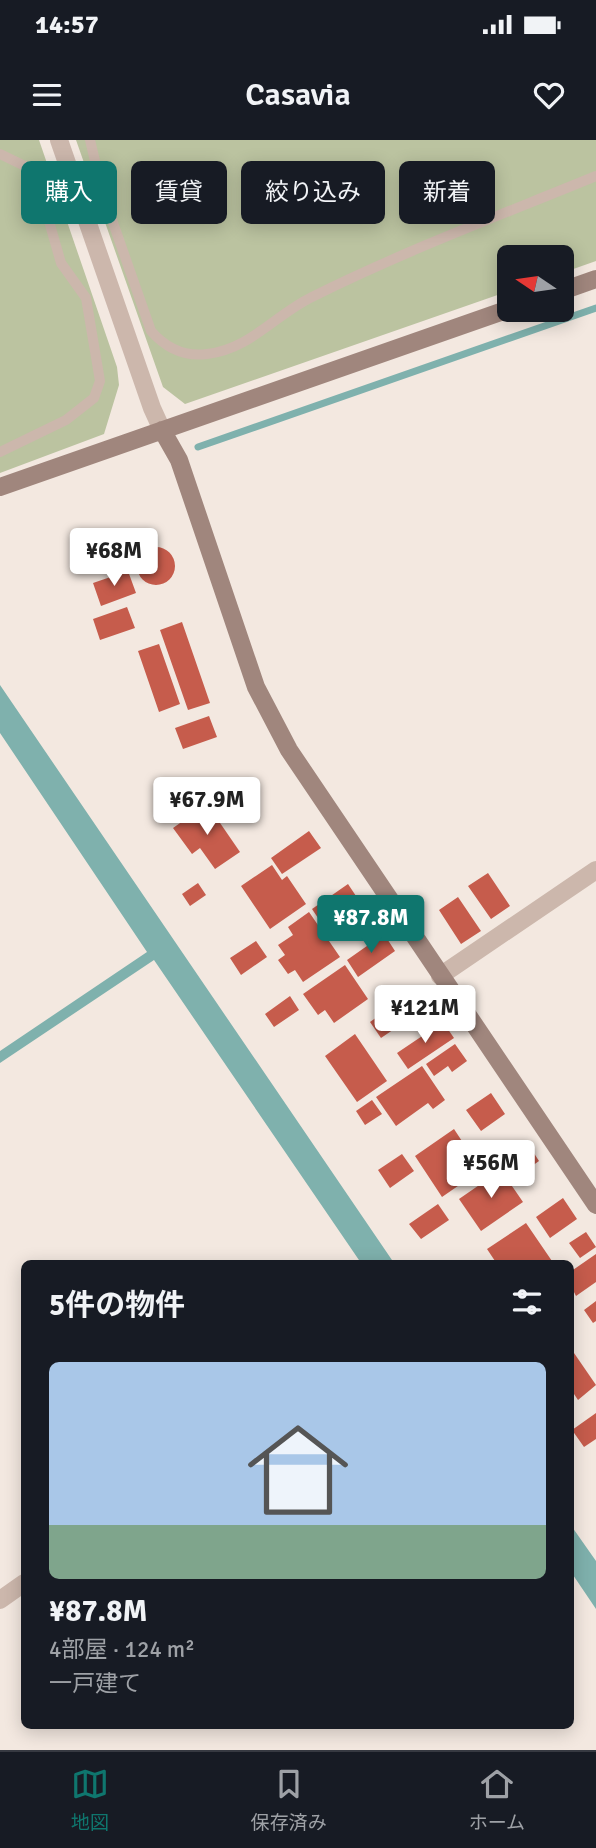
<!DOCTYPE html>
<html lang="ja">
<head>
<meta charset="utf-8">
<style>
	body { margin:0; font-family:Signika,"Noto Sans JP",sans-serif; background:#242831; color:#f1f3f6; height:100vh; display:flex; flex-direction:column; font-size:26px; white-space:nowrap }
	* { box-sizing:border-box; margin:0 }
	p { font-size:23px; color:#9ea1a6 }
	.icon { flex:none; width:38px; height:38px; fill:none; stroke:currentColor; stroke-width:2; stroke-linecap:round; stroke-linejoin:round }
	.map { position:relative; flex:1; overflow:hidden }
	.panel { position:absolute; left:21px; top:1120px; width:553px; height:469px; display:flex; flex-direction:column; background:#171b24; border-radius:10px; box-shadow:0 4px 18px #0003 }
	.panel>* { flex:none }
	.hud { position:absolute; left:21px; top:21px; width:555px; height:63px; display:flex; gap:14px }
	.needle { width:46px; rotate:283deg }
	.buttons { position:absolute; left:497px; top:105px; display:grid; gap:14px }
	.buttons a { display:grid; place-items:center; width:77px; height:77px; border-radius:10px; background:#171b24; box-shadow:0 4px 18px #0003; font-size:35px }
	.price { position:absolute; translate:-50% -60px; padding:0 16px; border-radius:7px; background:#fff; color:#222; font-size:23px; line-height:46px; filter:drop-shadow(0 2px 4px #0008) }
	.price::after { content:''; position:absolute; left:50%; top:42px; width:21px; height:16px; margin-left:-10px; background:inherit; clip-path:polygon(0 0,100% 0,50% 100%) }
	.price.active { background:#0f766e; color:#fff }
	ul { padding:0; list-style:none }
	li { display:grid; align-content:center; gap:14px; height:371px; padding:0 28px }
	li span { display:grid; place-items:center; height:217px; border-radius:10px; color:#555 }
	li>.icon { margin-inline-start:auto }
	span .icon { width:126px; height:126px; fill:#fffc; stroke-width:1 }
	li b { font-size:30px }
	h2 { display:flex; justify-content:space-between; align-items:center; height:84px; padding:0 28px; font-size:30px }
	.pill { padding:0 24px; border-radius:10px; background:#171b24; box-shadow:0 4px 18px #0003; font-size:24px; line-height:63px }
	.pill.active { background:#0f766e; color:#fff }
	.status { display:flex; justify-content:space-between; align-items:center; height:49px; padding:0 35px; background:#171b24; direction:ltr }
	.status svg { height:19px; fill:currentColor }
	header { display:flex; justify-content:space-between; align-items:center; height:91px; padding:0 28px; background:#171b24; font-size:32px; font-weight:600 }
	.menu { display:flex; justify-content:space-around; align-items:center; height:98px; border-top:2px solid #363941; background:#171b24; font-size:19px; color:#9ea1a6 }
	.menu a { display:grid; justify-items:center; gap:4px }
	.menu .active { color:#0f766e }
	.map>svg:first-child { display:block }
	.green { fill:#bbc3a0 }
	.water { fill:#7fb1ad }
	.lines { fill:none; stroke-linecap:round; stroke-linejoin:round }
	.stream { stroke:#7fb1ad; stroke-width:7 }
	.building { fill:#c65c4c }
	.lane { stroke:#ccb7ac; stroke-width:10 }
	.street { stroke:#ccb7ac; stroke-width:18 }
	.secondary { stroke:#a0867d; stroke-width:18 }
</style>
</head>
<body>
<div class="status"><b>14:57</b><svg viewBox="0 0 49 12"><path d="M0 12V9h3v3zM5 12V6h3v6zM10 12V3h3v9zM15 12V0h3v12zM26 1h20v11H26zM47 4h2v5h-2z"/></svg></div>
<header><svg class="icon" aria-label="menu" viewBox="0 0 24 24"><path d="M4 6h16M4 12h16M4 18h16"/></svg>Casavia<svg class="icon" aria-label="heart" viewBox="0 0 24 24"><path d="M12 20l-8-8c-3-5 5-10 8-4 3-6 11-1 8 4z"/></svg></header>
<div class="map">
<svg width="596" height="1610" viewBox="0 0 596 1610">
	<rect width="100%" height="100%" fill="#f3e8e0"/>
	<path class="green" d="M0 0H39L117 227 119 245 104 294 0 333Z
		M76 0H596V121L562 133V117H509V151L185 264 163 247Z"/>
	<path class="water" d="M0 545 394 1123H361L154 820 0 923V911L147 812 0 593Z
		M570 1384 596 1421V1469L571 1432Z"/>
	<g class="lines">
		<path class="stream" d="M198 307 596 168"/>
	</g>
	<path class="building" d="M137 426a19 19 0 1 1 38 0a19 19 0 1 1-38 0Z
		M128 431 136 453 101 466 93 443Z
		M127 467 135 488 100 500 93 479Z
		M182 482 210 563 188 570 160 490Z
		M159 504 180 564 159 572 138 511Z
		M209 576 217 597 183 609 175 588Z
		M207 664 240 712 215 729 200 708 192 714 173 688Z
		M309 691 321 708 282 734 271 718Z
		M272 725 282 740 287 736 306 764 270 789 241 746Z
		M488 733 510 766 491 779 468 746Z
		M198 743 206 755 190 766 182 754Z
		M348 744 356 756 320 781 312 769Z
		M458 757 481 791 461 804 439 770Z
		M309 772 340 817 303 842 295 830 288 834 278 820 285 815 278 805 293 795 288 787Z
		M370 772 382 792 368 802 355 783Z
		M384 794 395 811 358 837 347 820Z
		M256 801 267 817 241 835 230 818Z
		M345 825 368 859 334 883 325 870 318 875 303 854Z
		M419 847 431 864 381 898 370 882Z
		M290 856 299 870 274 887 265 874Z
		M443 882 454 898 408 929 397 913Z
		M355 894 387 941 357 962 325 916Z
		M455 904 467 921 452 932 448 926 434 936 426 924Z
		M422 926 445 960 433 969 428 963 396 986 376 957Z
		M491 953 505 974 481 991 466 970Z
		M372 960 382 974 365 985 356 971Z
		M454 989 481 1030 442 1057 415 1016Z
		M528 1004 539 1021 518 1036 506 1019Z
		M402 1014 414 1031 390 1048 378 1030Z
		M501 1030 523 1062 481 1091 459 1059Z
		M563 1058 577 1079 550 1098 536 1077Z
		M438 1064 449 1080 421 1099 409 1084Z
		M526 1083 554 1124H497L487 1109Z
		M586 1092 596 1107 580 1118 569 1103Z
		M596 1114V1142L576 1156 573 1150 570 1152V1132Z
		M596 1161V1181L593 1183 584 1170Z
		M574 1213 596 1245 578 1260 570 1248V1215Z
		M596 1273V1299L584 1307 572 1290Z"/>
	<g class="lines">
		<path class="lane" d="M90 0 103 54 151 191C165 207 184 217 207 214 250 209 275 175 312 157 404 111 501 75 596 36
			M0 14 31 29 36 36 61 123 86 158 100 241 94 258 66 280 0 312"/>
		<path class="street" d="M59 0 152 268 162 290
			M440 836 596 730
			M0 1460 24 1443"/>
		<path class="secondary" d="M562 151 596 139
			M162 290 179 320 256 547 289 610 596 1065
			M0 347 509 169"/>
	</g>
</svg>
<div class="buttons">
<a><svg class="needle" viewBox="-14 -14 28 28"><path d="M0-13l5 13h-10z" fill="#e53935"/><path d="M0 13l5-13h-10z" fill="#9ea1a6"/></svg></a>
</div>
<b class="price" style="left:114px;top:448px">¥68M</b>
<b class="price" style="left:207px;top:697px">¥67.9M</b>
<b class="price active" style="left:371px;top:815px">¥87.8M</b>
<b class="price" style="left:425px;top:905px">¥121M</b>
<b class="price" style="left:491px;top:1060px">¥56M</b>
<div class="hud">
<a class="pill active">購入</a>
<a class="pill">賃貸</a>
<a class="pill">絞り込み</a>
<a class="pill">新着</a>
</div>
<section class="panel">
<h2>5件の物件<svg class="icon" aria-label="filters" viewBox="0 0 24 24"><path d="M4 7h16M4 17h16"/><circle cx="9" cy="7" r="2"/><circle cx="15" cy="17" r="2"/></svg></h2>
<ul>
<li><span style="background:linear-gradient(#a9c7e8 75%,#7fa58c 0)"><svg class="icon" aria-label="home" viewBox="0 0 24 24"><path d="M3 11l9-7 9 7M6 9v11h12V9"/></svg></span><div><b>¥87.8M</b><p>4部屋 · 124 m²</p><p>一戸建て</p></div></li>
</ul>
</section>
</div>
<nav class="menu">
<a class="active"><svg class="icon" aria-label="map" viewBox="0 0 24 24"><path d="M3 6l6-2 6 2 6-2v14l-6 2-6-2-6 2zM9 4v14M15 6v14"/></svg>地図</a>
<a><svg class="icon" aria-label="saved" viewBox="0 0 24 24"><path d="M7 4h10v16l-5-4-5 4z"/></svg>保存済み</a>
<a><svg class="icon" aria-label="home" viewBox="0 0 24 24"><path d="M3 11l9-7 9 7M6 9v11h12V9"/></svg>ホーム</a>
</nav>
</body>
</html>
